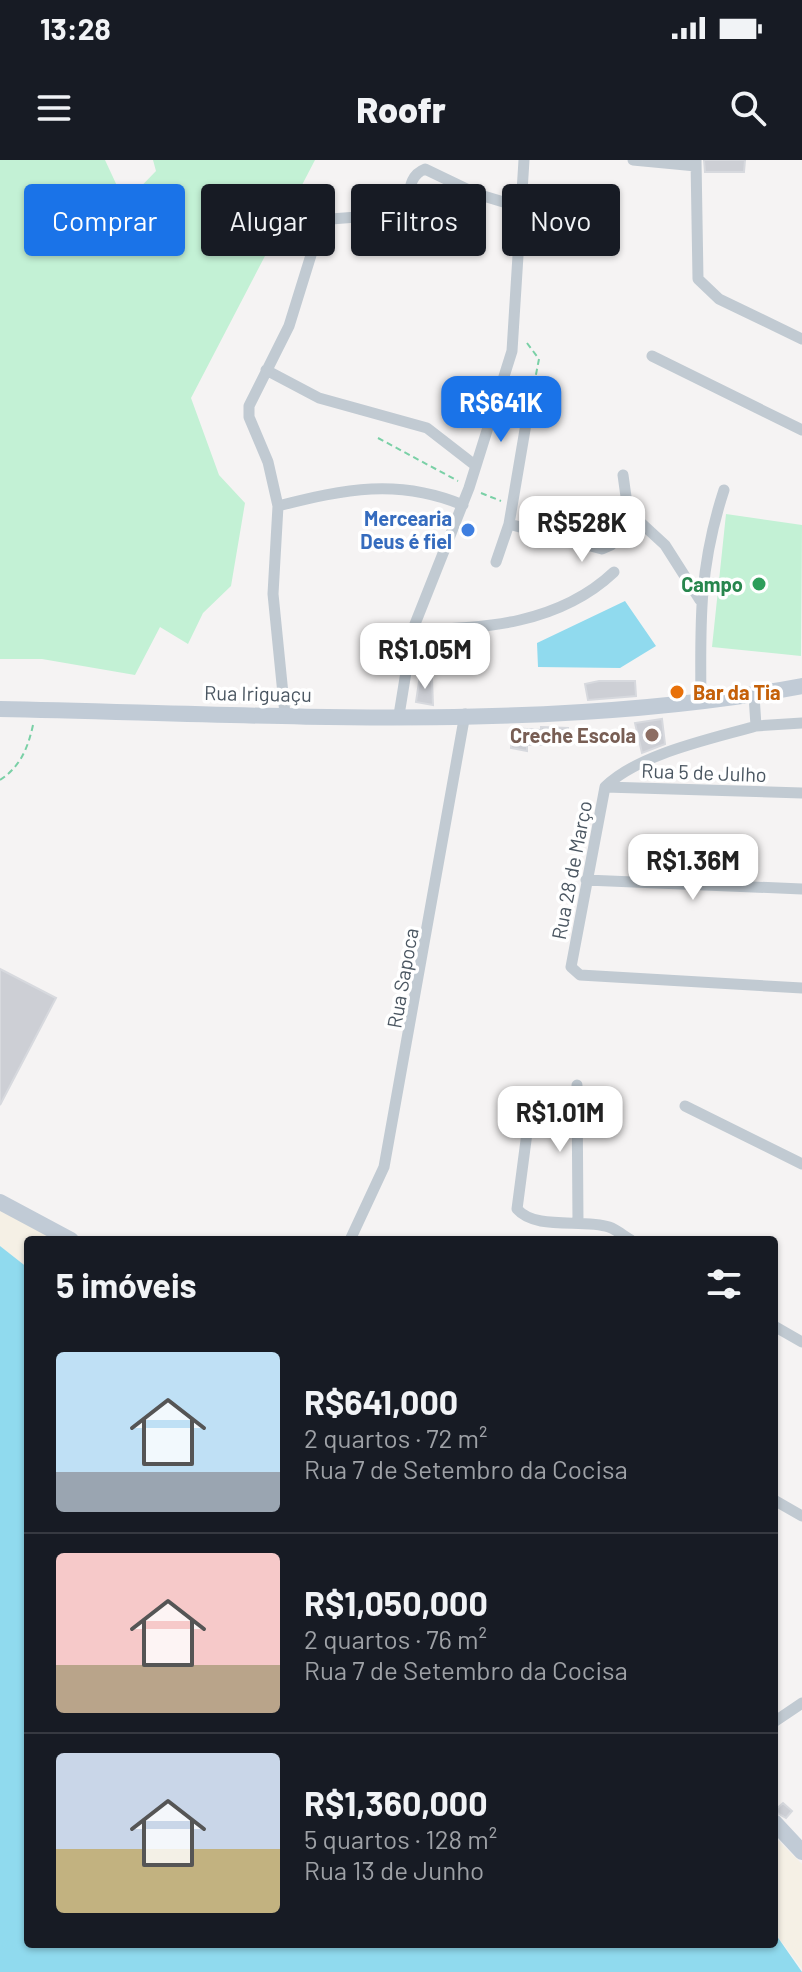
<!DOCTYPE html>
<html lang="pt">
<head>
<meta charset="utf-8">
<style>
	body { margin:0; font-family:Barlow,sans-serif; background:#20242c; color:#f1f3f6; height:100vh; display:flex; flex-direction:column; font-size:30px; white-space:nowrap }
	* { box-sizing:border-box; margin:0 }
	p { font-size:26px; color:#9ea1a6 }
	.icon { flex:none; width:44px; height:44px; fill:none; stroke:currentColor; stroke-width:2; stroke-linecap:round; stroke-linejoin:round }
	.map { position:relative; flex:1; overflow:hidden }
	.side { position:absolute; left:24px; top:1076px; width:754px; height:712px; display:flex; flex-direction:column; background:#171b24; border-radius:8px; box-shadow:0 2px 6px #0004 }
	.side>* { flex:none }
	.banner { position:absolute; left:24px; top:24px; width:754px; height:72px; display:flex; gap:16px }
	.price { position:absolute; translate:-50% -68px; padding:0 18px; border-radius:16px; background:#fff; color:#222; font-size:26px; line-height:52px; filter:drop-shadow(0 2px 4px #0008) }
	.price::after { content:''; position:absolute; left:50%; top:48px; width:24px; height:18px; margin-left:-12px; background:inherit; clip-path:polygon(0 0,100% 0,50% 100%) }
	.price.current { background:#1a73e8; color:#fff }
	ul { padding:0; list-style:none }
	li { display:flex; align-items:center; gap:24px; height:200px; padding:0 32px }
	li+li { border-top:2px solid #363941 }
	li span { display:grid; place-items:center; flex:none; width:224px; height:160px; border-radius:8px; color:#555 }
	li>.icon { margin-inline-start:auto }
	span .icon { width:96px; height:96px; fill:#fffc; stroke-width:1 }
	li b { font-size:34px }
	h2 { display:flex; justify-content:space-between; align-items:center; height:96px; padding:0 32px; font-size:34px }
	.chip { padding:0 28px; border-radius:8px; background:#171b24; box-shadow:0 2px 6px #0004; font-size:28px; line-height:72px }
	.chip.current { background:#1a73e8; color:#fff }
	.status { display:flex; justify-content:space-between; align-items:center; height:56px; padding:0 40px; background:#171b24; direction:ltr }
	.status svg { height:22px; fill:currentColor }
	header { display:flex; justify-content:space-between; align-items:center; height:104px; padding:0 32px; background:#171b24; font-size:36px; font-weight:800 }
	.map>svg:first-child { display:block }
	.green { fill:#c3f1d5 }
	.sand { fill:#f5f0e5 }
	.water { fill:#90daee }
	.building { fill:#cdcfd5; stroke:#d7d9de; stroke-width:2 }
	.lines { fill:none; stroke-linecap:round; stroke-linejoin:round }
	.path { stroke:#7ad0a6; stroke-width:2; stroke-dasharray:6 4; stroke-linecap:butt }
	.street { stroke:#c1cad2; stroke-width:11 }
	.secondary { stroke:#c1cbd6; stroke-width:16 }
	.shop-dot { fill:#3f7fe0; stroke:#fff; stroke-width:3 }
	.leisure-dot { fill:#2e9e5b; stroke:#fff; stroke-width:3 }
	.food-dot { fill:#e8710a; stroke:#fff; stroke-width:3 }
	.education-dot { fill:#8d6e63; stroke:#fff; stroke-width:3 }
	.labels { text-anchor:middle; dominant-baseline:central; stroke-width:7; stroke-linejoin:round; paint-order:stroke }
	.shop-label { font-size:20px; font-weight:bold; fill:#366cbe; stroke:#fff; text-anchor:end }
	.leisure-label { font-size:20px; font-weight:bold; fill:#27864d; stroke:#fff; text-anchor:end }
	.food-label { font-size:20px; font-weight:bold; fill:#c56008; stroke:#fff; text-anchor:start }
	.street-label { font-size:20px; fill:#4a5661; stroke:#fff }
	.education-label { font-size:20px; font-weight:bold; fill:#785e54; stroke:#fff; text-anchor:end }
</style>
</head>
<body>
<div class="status"><b>13:28</b><svg viewBox="0 0 49 12"><path d="M0 12V9h3v3zM5 12V6h3v6zM10 12V3h3v9zM15 12V0h3v12zM26 1h20v11H26zM47 4h2v5h-2z"/></svg></div>
<header><svg class="icon" aria-label="menu" viewBox="0 0 24 24"><path d="M4 6h16M4 12h16M4 18h16"/></svg>Roofr<svg class="icon" aria-label="search" viewBox="0 0 24 24"><circle cx="10" cy="10" r="6"/><path d="M15 15l6 6"/></svg></header>
<div class="map">
<svg width="802" height="1812" viewBox="0 0 802 1812">
	<rect width="100%" height="100%" fill="#f5f3f3"/>
	<path class="green" d="M0 0H105L125 43 156 11 153 0H315L191 238 219 315 245 343 231 426 203 453 188 484 160 467 135 515 42 499H0Z
		M726 354 802 365 801 496 712 487Z"/>
	<path class="sand" d="M0 1044 59 1080H28V1108L0 1086Z
		M774 1676 802 1704V1809L774 1772Z"/>
	<path class="water" d="M625 441 656 486 620 508 538 507 537 483Z
		M0 1086 28 1108V1784H774V1772L802 1812H0Z"/>
	<path class="building" d="M704 0H745L744 12H705Z
		M420 515 432 519 433 545 416 542Z
		M599 521H635L636 536 588 540 585 524Z
		M662 559 665 584 642 593 635 563Z
		M541 567 568 568V584L527 585V591L511 588 513 568 541 570Z
		M0 809 56 838 0 945Z
		M783 1643 792 1651 786 1658 774 1651Z"/>
	<g class="lines">
		<path class="path" d="M527 183 539 199 531 240
			M378 278 458 321
			M481 333 501 341
			M0 620C20 607 28 588 33 565"/>
		<path class="street" d="M633 0 696 6
			M696 0 698 119 719 139 802 179
			M652 196 802 270
			M266 210 319 238 427 268 476 306
			M623 315 628 351 665 385 700 440
			M278 346C345 329 398 318 463 345
			M509 364 602 389 611 385 635 359
			M496 402 509 364 528 252
			M413 469C484 470 560 463 614 412
			M754 535 756 566C711 579 638 594 605 627L571 807 580 815 802 828
			M701 541C700 462 699 406 724 330
			M285 554 273 434 278 346 268 302 249 257V246L289 166 316 79 331 59 357 57 399 61C414 46 402 18 425 9L477 34 523 48
			M399 555 413 469 469 328 512 191 524 0
			M756 566 802 563
			M605 627 802 633
			M586 720 802 729
			M577 925 578 1063
			M685 946 802 1004
			M528 965 517 1049C536 1071 583 1058 609 1067 617 1070 624 1076 631 1080
			M350 1080 384 1007 465 554
			M774 1166 802 1182
			M774 1340 802 1356
			M774 1562 802 1543"/>
		<path class="secondary" d="M0 549C260 554 547 574 802 526
			M0 1042 71 1080
			M774 1662 802 1692"/>
	</g>
	<circle class="shop-dot" cx="468" cy="370" r="8"/>
	<circle class="leisure-dot" cx="759" cy="424" r="8"/>
	<circle class="food-dot" cx="677" cy="532" r="8"/>
	<circle class="education-dot" cx="652" cy="575" r="8"/>
	<g class="labels">
		<g class="shop-label">
			<text x="452" y="358">Mercearia<tspan x="452" dy="23">Deus é fiel</tspan></text>
		</g>
		<g class="leisure-label">
			<text x="743" y="424">Campo</text>
		</g>
		<g class="food-label">
			<text x="693" y="532">Bar da Tia</text>
		</g>
		<g class="street-label">
			<text transform="translate(258 533) rotate(1)">Rua Iriguaçu</text>
			<text transform="translate(704 612) rotate(2)">Rua 5 de Julho</text>
			<text transform="translate(571 710) rotate(-79)">Rua 28 de Março</text>
			<text transform="translate(402 818) rotate(-80)">Rua Sapoca</text>
		</g>
		<g class="education-label">
			<text x="636" y="575">Creche Escola</text>
		</g>
	</g>
</svg>
<b class="price current" style="left:501px;top:284px">R$641K</b>
<b class="price" style="left:582px;top:404px">R$528K</b>
<b class="price" style="left:425px;top:531px">R$1.05M</b>
<b class="price" style="left:693px;top:742px">R$1.36M</b>
<b class="price" style="left:560px;top:994px">R$1.01M</b>
<div class="banner">
<a class="chip current">Comprar</a>
<a class="chip">Alugar</a>
<a class="chip">Filtros</a>
<a class="chip">Novo</a>
</div>
<section class="side">
<h2>5 imóveis<svg class="icon" aria-label="filters" viewBox="0 0 24 24"><path d="M4 7h16M4 17h16"/><circle cx="9" cy="7" r="2"/><circle cx="15" cy="17" r="2"/></svg></h2>
<ul>
<li><span style="background:linear-gradient(#bfe0f5 75%,#9aa5b1 0)"><svg class="icon" aria-label="home" viewBox="0 0 24 24"><path d="M3 11l9-7 9 7M6 9v11h12V9"/></svg></span><div><b>R$641,000</b><p>2 quartos · 72 m²</p><p>Rua 7 de Setembro da Cocisa</p></div></li>
<li><span style="background:linear-gradient(#f6c9c9 70%,#b9a48a 0)"><svg class="icon" aria-label="home" viewBox="0 0 24 24"><path d="M3 11l9-7 9 7M6 9v11h12V9"/></svg></span><div><b>R$1,050,000</b><p>2 quartos · 76 m²</p><p>Rua 7 de Setembro da Cocisa</p></div></li>
<li><span style="background:linear-gradient(#c9d6e8 60%,#c2b280 0)"><svg class="icon" aria-label="home" viewBox="0 0 24 24"><path d="M3 11l9-7 9 7M6 9v11h12V9"/></svg></span><div><b>R$1,360,000</b><p>5 quartos · 128 m²</p><p>Rua 13 de Junho</p></div></li>
</ul>
</section>
</div>
</body>
</html>
